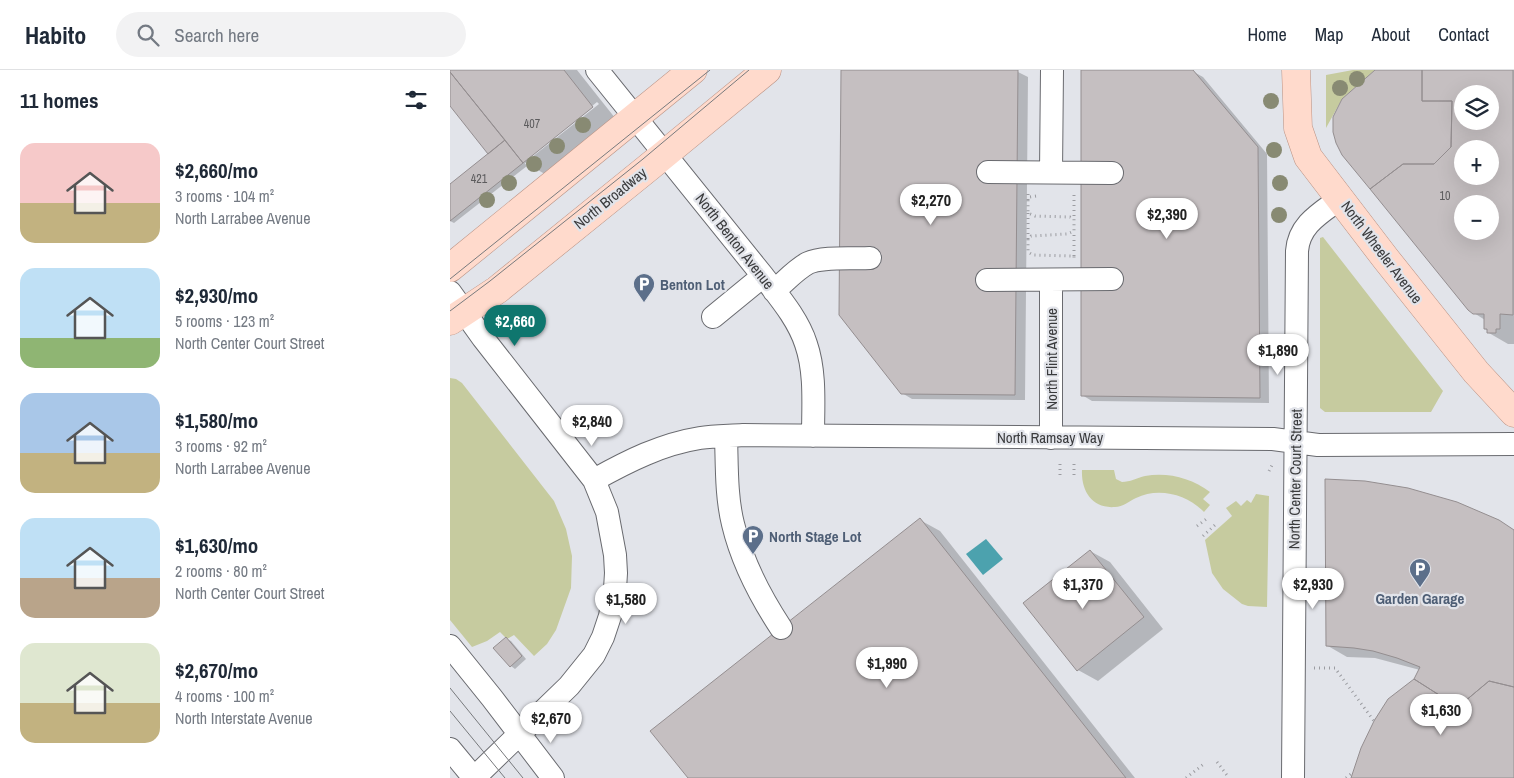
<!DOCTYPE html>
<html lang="en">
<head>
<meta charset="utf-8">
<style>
	body { margin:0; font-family:"Archivo Narrow",sans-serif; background:#f2f2f3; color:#1f2937; height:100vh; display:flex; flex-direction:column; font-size:19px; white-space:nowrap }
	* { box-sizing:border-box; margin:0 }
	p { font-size:16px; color:#747a83 }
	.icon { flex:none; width:28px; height:28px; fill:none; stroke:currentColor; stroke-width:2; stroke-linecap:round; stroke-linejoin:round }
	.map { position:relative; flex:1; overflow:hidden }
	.details { display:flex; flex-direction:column; background:#fff; width:450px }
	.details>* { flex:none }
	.buttons { position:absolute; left:1004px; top:15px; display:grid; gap:10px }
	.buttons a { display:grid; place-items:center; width:45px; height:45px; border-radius:50%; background:#fff; box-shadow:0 5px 20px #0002; font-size:25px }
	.price { position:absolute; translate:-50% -42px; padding:0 11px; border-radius:18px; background:#fff; color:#222; font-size:16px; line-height:32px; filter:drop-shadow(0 1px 2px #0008) }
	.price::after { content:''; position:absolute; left:50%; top:30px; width:15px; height:11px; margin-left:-8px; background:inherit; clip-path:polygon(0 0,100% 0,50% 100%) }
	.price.on { background:#0f766e; color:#fff }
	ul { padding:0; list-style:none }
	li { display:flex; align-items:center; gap:15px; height:125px; padding:0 20px }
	li span { display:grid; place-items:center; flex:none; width:140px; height:100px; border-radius:15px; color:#555 }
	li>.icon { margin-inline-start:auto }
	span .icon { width:60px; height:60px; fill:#fffc; stroke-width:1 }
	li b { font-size:21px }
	h2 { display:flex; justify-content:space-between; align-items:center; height:60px; padding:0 20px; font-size:21px }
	header { display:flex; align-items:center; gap:30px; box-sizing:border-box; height:70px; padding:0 25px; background:#fff; border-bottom:1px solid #e0e1e3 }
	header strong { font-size:24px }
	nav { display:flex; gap:28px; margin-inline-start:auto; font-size:18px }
	.search { width:350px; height:45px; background:#f2f2f3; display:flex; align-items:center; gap:12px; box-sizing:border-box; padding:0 18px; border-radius:28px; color:#747a83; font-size:19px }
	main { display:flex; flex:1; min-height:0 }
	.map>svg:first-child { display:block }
	.green { fill:#c6cb9f }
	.water { fill:#4ca2ae }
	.shadow { fill:#0003; fill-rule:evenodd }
	.building { fill:#c5bfc1; stroke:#948e90; fill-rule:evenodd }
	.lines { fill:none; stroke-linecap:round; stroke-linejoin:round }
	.minor-casing { stroke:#696a6f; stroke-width:24 }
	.major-casing { stroke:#ba9284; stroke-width:29 }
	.path { stroke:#9b9ca1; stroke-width:3; stroke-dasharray:1 4; stroke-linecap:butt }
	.minor { stroke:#fff; stroke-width:22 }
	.major { stroke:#ffdacc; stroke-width:28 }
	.tram { stroke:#787a7d; stroke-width:1 }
	.tree { fill:#888a73 }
	.labels { text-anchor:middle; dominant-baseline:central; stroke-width:4.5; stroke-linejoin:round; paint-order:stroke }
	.number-label { font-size:12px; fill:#5d5c5e }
	.street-label { font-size:15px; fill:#3a3b3d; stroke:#e2e4ea }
	.service-label { font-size:15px; font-weight:bold; fill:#4e5e75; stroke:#e2e4ea; text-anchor:start }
</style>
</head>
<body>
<header>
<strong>Habito</strong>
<div class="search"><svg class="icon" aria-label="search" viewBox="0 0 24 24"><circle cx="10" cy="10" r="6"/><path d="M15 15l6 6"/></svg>Search here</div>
<nav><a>Home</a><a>Map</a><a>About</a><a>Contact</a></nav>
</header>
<main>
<section class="details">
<h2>11 homes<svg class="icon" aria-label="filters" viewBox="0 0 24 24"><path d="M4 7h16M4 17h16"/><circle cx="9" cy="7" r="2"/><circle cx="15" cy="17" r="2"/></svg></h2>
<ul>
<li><span style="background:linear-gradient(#f6c9c9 60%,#c2b280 0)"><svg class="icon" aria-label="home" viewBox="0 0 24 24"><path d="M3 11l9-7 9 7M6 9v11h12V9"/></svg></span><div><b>$2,660/mo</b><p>3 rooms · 104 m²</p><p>North Larrabee Avenue</p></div></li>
<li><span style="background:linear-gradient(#bfe0f5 70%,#8fb573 0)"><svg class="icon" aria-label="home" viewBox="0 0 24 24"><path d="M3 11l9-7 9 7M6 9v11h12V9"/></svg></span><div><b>$2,930/mo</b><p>5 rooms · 123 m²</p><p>North Center Court Street</p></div></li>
<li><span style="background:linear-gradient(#a9c7e8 60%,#c2b280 0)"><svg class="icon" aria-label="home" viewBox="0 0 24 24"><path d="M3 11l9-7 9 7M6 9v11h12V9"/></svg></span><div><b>$1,580/mo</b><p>3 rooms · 92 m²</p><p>North Larrabee Avenue</p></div></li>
<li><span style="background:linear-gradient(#bfe0f5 60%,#b9a48a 0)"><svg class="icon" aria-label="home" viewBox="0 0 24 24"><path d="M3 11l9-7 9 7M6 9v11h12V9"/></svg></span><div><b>$1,630/mo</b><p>2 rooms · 80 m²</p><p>North Center Court Street</p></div></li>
<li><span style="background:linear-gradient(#dfe7d0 60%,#c2b280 0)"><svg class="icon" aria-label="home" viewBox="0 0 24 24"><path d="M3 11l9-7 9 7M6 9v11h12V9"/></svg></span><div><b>$2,670/mo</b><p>4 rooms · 100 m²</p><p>North Interstate Avenue</p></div></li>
</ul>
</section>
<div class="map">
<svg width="1064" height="708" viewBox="0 0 1064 708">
	<rect width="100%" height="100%" fill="#e2e4ea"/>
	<path class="green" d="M903 0H925L892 29 876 58V5Z
		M873 167 993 321 981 342H875L870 338V168Z
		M0 308 6 309 12 313 104 431 116 459 122 486 121 518 106 560 97 574 84 586 64 565 57 569 50 562 37 571 22 577 0 550Z
		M632 400H664L666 409 672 412C680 412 687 408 695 406 718 402 741 408 760 422L753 429 760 435 754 442C737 424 708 417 686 428 679 431 673 437 665 437 642 439 631 421 632 400Z
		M806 424 819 426 817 537 798 536 792 534 773 519 762 503 755 470 782 446 776 438 786 431 791 436 797 430 801 433Z"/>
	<path class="water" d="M536 469 553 489 533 505 516 484Z"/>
	<path class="shadow" d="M0 0H127L169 53 100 107 74 92 77 96 4 153 0 151V115L40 84 0 34ZM147 32 149 34 82 87 80 86Z
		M393 0 568 2 578 7 575 330 462 329 452 323Z
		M927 0H1064V274H1058L1039 263V261L1035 259V250L1024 243 893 29ZM1012 24H1040V51H1012ZM1012 79H1040V106H1012ZM1012 134H1040V161H1012Z
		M742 1 753 7 817 84 819 333 642 331 632 325Z
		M470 450 490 461 685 708H239Z
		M1064 460V708H903L970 600 925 588 897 587 878 576Z
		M640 481 660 492 713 559 648 611 628 600 575 533Z
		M56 569 61 571 76 589 65 599 61 596Z"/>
	<path class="building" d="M0 0H114L143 37 73 93 0 2Z
		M391 0H568L565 325 451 324 389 245Z
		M631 0H743L808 77 810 328 631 326Z
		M925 0H972V31H1002L1001 77 984 94H953L920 119 892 85 886 73 883 62V47L892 29Z
		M972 0H1063V245L1050 244V259H1046V263H1037V259H1034V244H1023L1018 240 920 119 953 94H984L1001 77 1002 31H972ZM1012 24H1040V51H1012ZM1012 79H1040V106H1012ZM1012 134H1040V161H1012Z
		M0 2 55 70 38 84 0 36Z
		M55 70 73 93 0 151V114Z
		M875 409 915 411 958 418 1007 432 1049 450 1064 460V617L1039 611 1008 637 964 609 970 597 947 588 923 581 904 578 876 576Z
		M470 448 676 708H238L200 661Z
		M640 480 694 547 627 601 573 533Z
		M56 567 72 586 60 597 43 578Z
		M964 609 1008 637 1039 611 1064 617V708H901L911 678 924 651 938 629Z"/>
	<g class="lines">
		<g class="minor-casing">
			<path id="minor" d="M147 0 313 206C329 227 348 249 356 274 366 303 363 336 363 366
				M538 102 662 103
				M601 102 602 0
				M537 210 662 209
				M324 221C335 212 345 200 358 193 373 186 403 189 420 188
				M0 222 33 268 144 410 157 442 165 485 166 503 165 519 160 546 153 567 144 585 119 616 24 708
				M263 247 313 206
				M276 366C277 395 276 426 283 454 292 492 310 526 331 558
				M601 368V210
				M144 410C178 391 212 374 250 368 264 366 279 366 293 365L823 369 868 375 1064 374
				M0 576 42 628 103 708
				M0 679 24 708
				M843 708 847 181C849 154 871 143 891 128"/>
		</g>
		<g class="major-casing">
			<path id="major" d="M846 0 848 58 858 87 936 189 1026 302 1064 343
				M0 198 243 0
				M0 251 47 220 199 97 317 0"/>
		</g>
		<path class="path" d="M624 125V149
			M586 126 580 127 578 130V143L585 146 620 147 624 149V161L617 164 581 166 578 169V182L583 185 624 186V189
			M578 130V122
			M578 143V169
			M624 186V162
			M610 394V406
			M624 394V406
			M819 401 823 393
			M747 456 759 447
			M753 466 765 455
			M864 598H885L924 651
			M767 692 779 708
			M736 708 755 693
			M896 708 902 703"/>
		<use href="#minor" class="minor"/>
		<use href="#major" class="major"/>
		<path class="tram" d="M0 209 260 0
			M0 241 40 211 193 89 299 0
			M0 618 73 708
			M0 641 55 708"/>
	</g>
	<g class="tree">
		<circle cx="907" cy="9" r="8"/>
		<circle cx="890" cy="18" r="8"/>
		<circle cx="821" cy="31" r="8"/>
		<circle cx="133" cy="55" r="8"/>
		<circle cx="107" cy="76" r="8"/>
		<circle cx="824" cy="80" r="8"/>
		<circle cx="84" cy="94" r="8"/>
		<circle cx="59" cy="113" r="8"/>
		<circle cx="830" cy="113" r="8"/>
		<circle cx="37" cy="130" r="8"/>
		<circle cx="829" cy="145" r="8"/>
	</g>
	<defs>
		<g id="parking-pin" transform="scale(1.125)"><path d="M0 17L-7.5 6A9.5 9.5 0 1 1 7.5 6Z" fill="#5c6f8a" stroke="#e2e4ea"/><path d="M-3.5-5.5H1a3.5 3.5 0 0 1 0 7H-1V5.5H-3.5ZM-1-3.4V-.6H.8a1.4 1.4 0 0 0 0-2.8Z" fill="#fff"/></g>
	</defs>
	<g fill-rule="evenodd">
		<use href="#parking-pin" x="194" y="214"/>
		<use href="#parking-pin" x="303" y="466"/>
		<use href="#parking-pin" x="970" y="499"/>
	</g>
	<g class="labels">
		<g class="number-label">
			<text x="82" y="54">407</text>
			<text x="29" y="109">421</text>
			<text x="995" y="126">10</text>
		</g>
		<g class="street-label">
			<text transform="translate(160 128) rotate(-39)">North Broadway</text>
			<text transform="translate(285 171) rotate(52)">North Benton Avenue</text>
			<text transform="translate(932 182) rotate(53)">North Wheeler Avenue</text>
			<text transform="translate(601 289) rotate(-90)">North Flint Avenue</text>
			<text x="600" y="367">North Ramsay Way</text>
			<text transform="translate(845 409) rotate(-89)">North Center Court Street</text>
		</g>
		<g class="service-label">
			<text x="210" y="214">Benton Lot</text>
			<text x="319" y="466">North Stage Lot</text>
			<text x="970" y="528" text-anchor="middle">Garden Garage</text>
		</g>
	</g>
</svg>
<div class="buttons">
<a><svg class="icon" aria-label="layers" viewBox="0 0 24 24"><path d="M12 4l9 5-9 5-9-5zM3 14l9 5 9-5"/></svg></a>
<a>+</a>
<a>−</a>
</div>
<b class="price" style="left:481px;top:156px">$2,270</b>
<b class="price" style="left:717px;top:170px">$2,390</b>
<b class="price on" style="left:65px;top:277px">$2,660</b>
<b class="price" style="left:828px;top:306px">$1,890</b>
<b class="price" style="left:142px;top:377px">$2,840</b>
<b class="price" style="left:633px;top:540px">$1,370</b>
<b class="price" style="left:863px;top:540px">$2,930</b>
<b class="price" style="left:176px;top:555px">$1,580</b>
<b class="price" style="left:437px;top:619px">$1,990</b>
<b class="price" style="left:991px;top:666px">$1,630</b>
<b class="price" style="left:101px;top:674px">$2,670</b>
</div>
</main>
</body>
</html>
